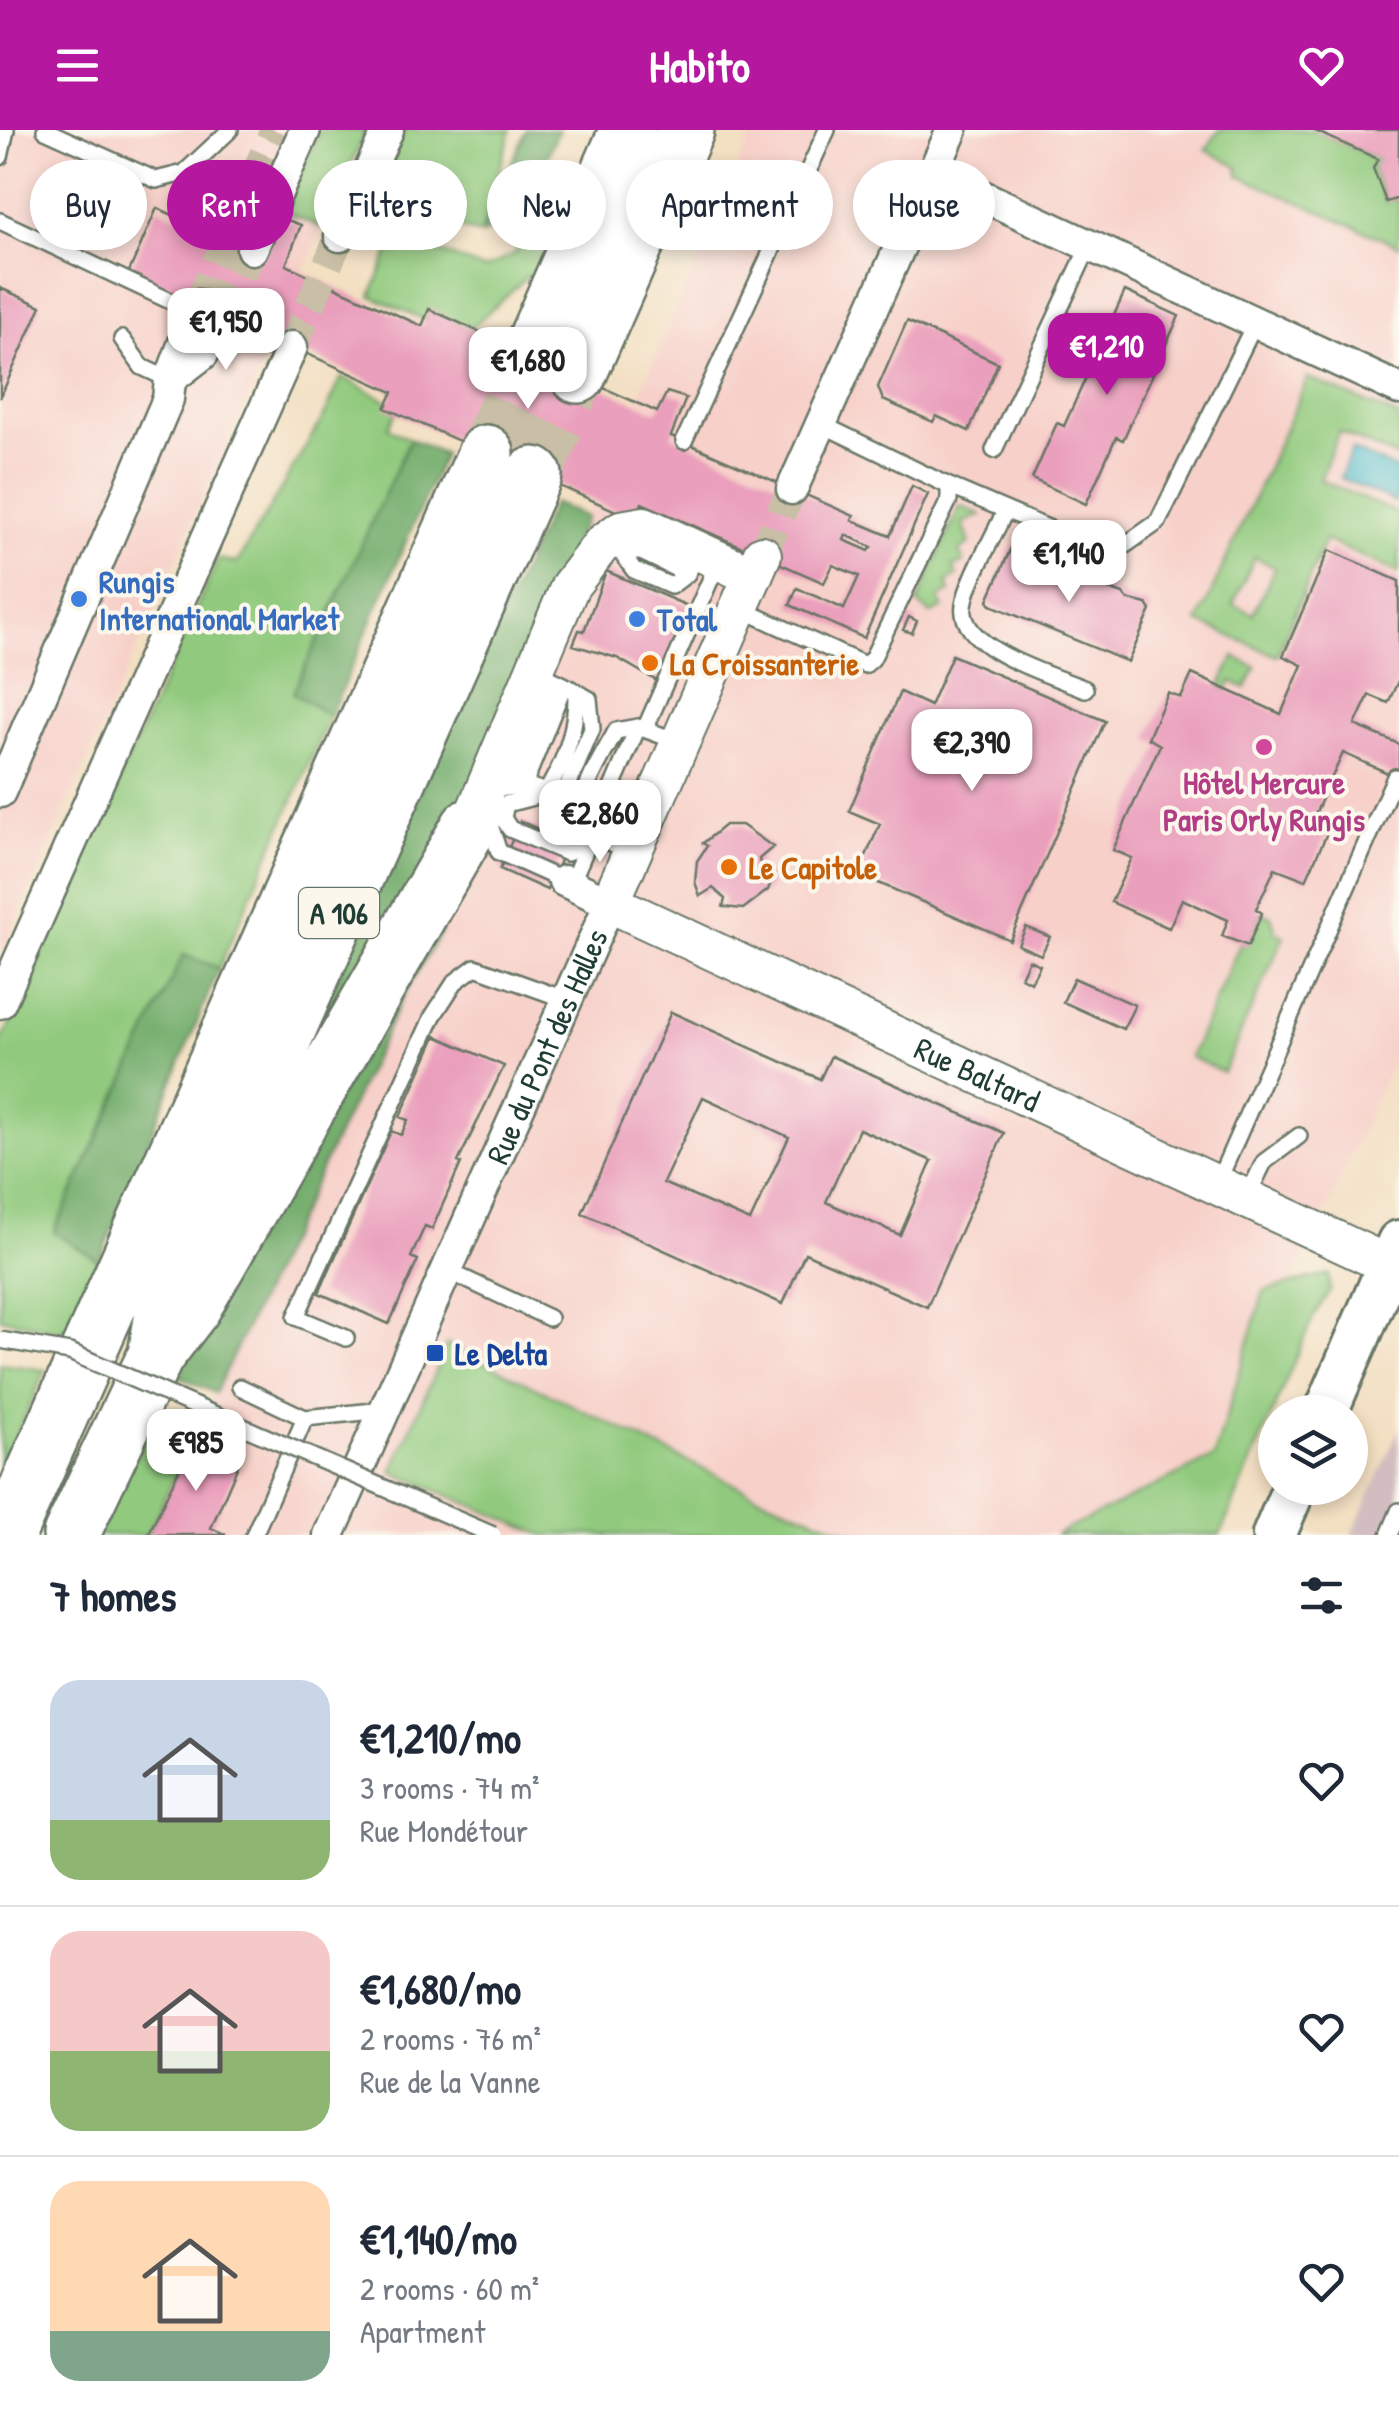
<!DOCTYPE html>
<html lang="en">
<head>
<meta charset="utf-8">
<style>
	body { margin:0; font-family:"Patrick Hand",sans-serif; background:#f2f2f3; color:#1f2937; height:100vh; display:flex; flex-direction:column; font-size:38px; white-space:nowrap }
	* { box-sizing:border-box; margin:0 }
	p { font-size:32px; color:#747a83 }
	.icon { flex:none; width:55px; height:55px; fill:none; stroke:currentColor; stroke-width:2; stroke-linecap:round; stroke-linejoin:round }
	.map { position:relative; height:1405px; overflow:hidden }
	.side { display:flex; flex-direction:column; background:#fff; flex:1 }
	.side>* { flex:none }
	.top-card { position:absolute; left:30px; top:30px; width:1340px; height:90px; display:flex; gap:20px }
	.tools { position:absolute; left:1258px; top:1265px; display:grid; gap:20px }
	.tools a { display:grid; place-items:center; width:110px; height:110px; border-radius:50%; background:#fff; box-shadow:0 5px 15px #0003; font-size:50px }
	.price { position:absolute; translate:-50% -85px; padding:0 22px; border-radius:20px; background:#fff; color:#222; font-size:32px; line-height:65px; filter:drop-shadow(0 2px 5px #0008) }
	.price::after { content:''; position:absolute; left:50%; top:60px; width:30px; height:22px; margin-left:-15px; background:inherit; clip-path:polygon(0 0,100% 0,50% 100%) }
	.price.selected { background:#b5179e; color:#fff }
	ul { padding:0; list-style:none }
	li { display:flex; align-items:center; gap:30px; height:250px; padding:0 50px }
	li+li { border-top:2px solid #e0e1e3 }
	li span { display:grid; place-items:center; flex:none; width:280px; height:200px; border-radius:30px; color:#555 }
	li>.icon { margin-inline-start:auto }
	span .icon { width:120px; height:120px; fill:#fffc; stroke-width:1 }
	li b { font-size:42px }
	h2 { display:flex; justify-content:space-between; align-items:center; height:120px; padding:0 50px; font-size:42px }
	.pill { padding:0 35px; border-radius:45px; background:#fff; box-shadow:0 5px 15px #0003; font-size:35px; line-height:90px }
	.pill.selected { background:#b5179e; color:#fff }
	header { display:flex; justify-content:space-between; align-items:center; height:130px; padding:0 50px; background:#b5179e; color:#fff; font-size:45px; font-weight:800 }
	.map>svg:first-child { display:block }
	.built { fill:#f7d0c9 }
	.industrial { fill:#d2bec1 }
	.green { fill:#91ca7e; stroke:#588459; stroke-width:2.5; fill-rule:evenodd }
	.forest { fill:#74ae6d; stroke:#4a7650; stroke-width:2.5 }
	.water { fill:#51bccc; stroke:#387c80; stroke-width:2.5 }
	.building { fill:#ea9fbc; fill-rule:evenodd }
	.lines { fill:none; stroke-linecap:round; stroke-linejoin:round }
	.minor-tunnel { stroke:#c9bfa6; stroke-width:30; stroke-dasharray:30 15; stroke-linecap:butt }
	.motorway-tunnel { stroke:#c9bfa6; stroke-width:55; stroke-dasharray:55 28; stroke-linecap:butt }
	.service-casing { stroke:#697666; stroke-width:20 }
	.minor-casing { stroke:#697666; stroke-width:35 }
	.tertiary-casing { stroke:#697666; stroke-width:42 }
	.secondary-casing { stroke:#697666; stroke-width:48 }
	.motorway-casing { stroke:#697666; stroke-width:60 }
	.service { stroke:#fff; stroke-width:15 }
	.minor { stroke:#fff; stroke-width:30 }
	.tertiary { stroke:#fff; stroke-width:38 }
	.secondary { stroke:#fff; stroke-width:42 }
	.motorway { stroke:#fff; stroke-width:55 }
	.service-bridge-casing { stroke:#697666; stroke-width:20; stroke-linecap:butt }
	.service-bridge { stroke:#fff; stroke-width:15 }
	.shop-dot { fill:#3f7fe0; stroke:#fbf7ec; stroke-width:4 }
	.food-dot { fill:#e8710a; stroke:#fbf7ec; stroke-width:4 }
	.hotel-dot { fill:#d1479c; stroke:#fbf7ec; stroke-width:4 }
	.transit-dot { fill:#1a4fb4; stroke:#fbf7ec; stroke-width:4 }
	.labels { text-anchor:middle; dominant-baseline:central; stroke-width:8; stroke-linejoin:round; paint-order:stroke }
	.shield { fill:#fbf7ec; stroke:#61756b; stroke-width:2.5 }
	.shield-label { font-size:30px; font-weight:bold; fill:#1f3d34 }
	.shop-label { font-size:32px; font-weight:bold; fill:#366cbe; stroke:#fbf7ec; text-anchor:start }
	.food-label { font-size:32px; font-weight:bold; fill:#c56008; stroke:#fbf7ec; text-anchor:start }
	.hotel-label { font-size:32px; font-weight:bold; fill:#b23c85; stroke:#fbf7ec }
	.street-label { font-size:32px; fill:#1f3d34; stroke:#fbf7ec }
	.transit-label { font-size:32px; font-weight:bold; fill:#164399; stroke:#fbf7ec; text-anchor:start }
</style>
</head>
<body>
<header><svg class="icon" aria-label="menu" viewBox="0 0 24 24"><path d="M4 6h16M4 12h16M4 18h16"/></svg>Habito<svg class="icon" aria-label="heart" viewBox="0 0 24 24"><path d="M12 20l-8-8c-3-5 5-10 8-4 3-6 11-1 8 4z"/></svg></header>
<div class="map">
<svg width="1399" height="1405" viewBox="0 0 1399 1405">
	<rect width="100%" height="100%" fill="#fbf7ec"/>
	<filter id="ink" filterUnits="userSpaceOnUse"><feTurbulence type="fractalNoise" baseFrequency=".01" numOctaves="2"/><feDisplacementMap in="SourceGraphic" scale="20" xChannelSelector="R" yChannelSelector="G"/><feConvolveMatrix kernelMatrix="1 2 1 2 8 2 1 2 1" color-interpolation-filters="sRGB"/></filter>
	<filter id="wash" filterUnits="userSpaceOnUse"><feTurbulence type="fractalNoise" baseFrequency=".0048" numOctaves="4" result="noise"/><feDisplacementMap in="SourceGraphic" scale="40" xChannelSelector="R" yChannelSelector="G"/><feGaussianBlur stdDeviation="2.25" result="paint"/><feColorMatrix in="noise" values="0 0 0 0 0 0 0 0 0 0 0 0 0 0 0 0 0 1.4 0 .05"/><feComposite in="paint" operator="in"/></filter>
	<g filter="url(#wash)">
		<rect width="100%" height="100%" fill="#f3dfc2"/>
		<path class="built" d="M0 0H366L0 827Z
			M754 0H1399V915L1335 1062 1170 1405H147L401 870 454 691Z"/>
		<path class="industrial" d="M1399 1299V1405H1352Z"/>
		<path class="green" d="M320 0H366L323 98 283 81Z
			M404 0H511L481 104 402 82 387 61 390 32Z
			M1219 0H1313L1378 29 1373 39 1385 72 1399 68V116L1239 46 1238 37 1206 20Z
			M549 73 559 83 535 140 462 206 371 166 396 105 484 139 514 124Z
			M342 247 399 277 388 298 410 309 294 563 330 586 219 838 183 826 54 1101 99 1131 65 1202 0 1188V915L218 429 237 433 325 284Z
			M1308 248 1399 287V328L1339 302 1320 350 1399 384V443L1325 410 1277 526 1198 492ZM1255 427 1275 438 1253 484 1233 474Z
			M960 376 981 385 963 393 970 414 959 421 964 432 953 437 957 446 947 452 950 462 939 468 943 478 931 484 917 473Z
			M1234 527 1256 537 1246 558 1231 551 1227 560 1220 557Z
			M1262 783 1271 786 1276 802 1284 806 1223 942 1190 927 1240 814 1248 815Z
			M1329 1144 1330 1161 1314 1185 1220 1405H1055L1214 1327 1264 1161Z
			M447 1214 759 1366 857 1405H543L392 1342Z
			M0 1234 46 1240 0 1340Z
			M156 1286 196 1302 147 1405H96Z"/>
		<path class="forest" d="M526 0H559C539 41 527 88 481 104Z
			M410 309 444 324 330 586 293 563Z
			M553 373 586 387 454 691 320 934 298 926Z
			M441 802 401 870 215 1263 174 1244 431 806Z
			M183 825 219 838 99 1131 54 1102Z"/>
		<path class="water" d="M1352 320 1399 340 1396 373 1340 348Z"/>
		<g id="blocks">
			<path class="building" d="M1313 0H1399V68L1386 72 1373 38 1378 29Z
				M157 78 264 125 282 88 301 95 286 135 422 196 429 179 657 282 667 262 686 268 671 306 854 386 852 390 890 406 912 356 928 364 864 508 790 475 797 458 844 479 859 446 833 435 824 453 642 373 634 389 385 278 393 262 128 144ZM846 405 872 417 869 421 844 410Z
				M0 158 41 176 0 268Z
				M1125 161 1179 186 1123 310 1116 307 1086 374 1032 349 1057 293 1064 296Z
				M907 191 998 233 969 301 936 286 933 292 883 270 878 257Z
				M1018 417 1081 449 1123 464 1127 469 1147 474 1151 480 1128 532 991 475 988 470 1011 418Z
				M1329 420 1399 451V549L1388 573 1369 565 1355 595 1399 614V648L1343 623 1316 682 1332 692 1306 750 1275 738 1256 779 1262 783 1248 816 1222 806 1228 790 1182 769 1169 798 1111 772 1132 728 1113 720 1160 615 1148 608 1168 563 1181 568 1192 544 1281 584 1302 535 1283 526Z
				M606 441 690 477 657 551 617 528 573 515 579 500 584 501Z
				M909 487 917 491 912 503 903 500Z
				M952 525 1105 591 1010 810 858 744 880 694 849 681 900 562 930 576Z
				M520 691 568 712 547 760 500 739Z
				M725 695H742L773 717 759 729 763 745 773 746 768 760 743 779 723 777 725 769 713 758 700 766 695 752 697 731 707 716 703 713Z
				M1026 797 1050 807 1041 825 1018 815Z
				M1029 830 1040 835 1031 852 1021 847Z
				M1074 848 1135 875 1123 899 1063 872Z
				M671 882 820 949 831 926 1004 1003 927 1177 805 1123 783 1174 582 1083ZM703 967 789 1007 750 1091 663 1053ZM859 999 932 1031 900 1105 826 1072Z
				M436 906 504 936 458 1032 461 1033 432 1099 425 1096 411 1127 418 1130 389 1194 319 1163 391 1001 401 1005 408 990 400 987Z
				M193 1310 239 1333 211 1398 226 1405H148Z"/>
		</g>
	</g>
	<g filter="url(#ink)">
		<use href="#blocks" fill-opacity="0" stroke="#697666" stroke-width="2.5"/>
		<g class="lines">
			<path class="minor-tunnel" d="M198 175 275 0
				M222 186 252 119
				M292 217 340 106
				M762 425 792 359"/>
			<path class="motorway-tunnel" d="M486 323 530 223
				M534 345 578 245"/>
			<g class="service-casing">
				<path id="service" d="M45 0 156 50 184 43 230 0
					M0 27 6 0
					M0 91 200 185
					M122 209 142 237 170 250
					M684 311 827 0
					M994 320 1089 116
					M949 356 1111 425 1158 392 1255 193
					M1005 381C994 407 968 449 964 475 957 519 1052 545 1085 559
					M604 421 641 422 687 444 698 424
					M620 421 634 440 671 456 687 444
					M739 478 865 535 872 529 949 370V356L821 294
					M576 561C577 598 565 632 545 664L506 674 503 688 510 699 567 723 587 713
					M645 599 719 430
					M524 655 564 555 535 541
					M503 656 512 646 553 550
					M487 661 524 655 563 667 592 599 589 569 564 555
					M506 674 490 695 499 722 564 751 576 742 638 597
					M633 722C620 716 601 711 590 702 565 679 605 623 616 601L638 597 680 612
					M1217 1054 1395 647
					M1246 1069 1264 1032 1299 1006
					M448 1141 549 1188
					M346 1208 296 1187 433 886 455 852 475 837 567 870
					M240 1257 305 1288
					M254 1405 305 1288 384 1280
					M1389 1405 1399 1381"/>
			</g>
			<g class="minor-casing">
				<g id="minor">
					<path d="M933 43 1399 259"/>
					<path d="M340 106 388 0"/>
					<path d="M252 119 305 0"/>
					<path d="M172 248 203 224 222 186"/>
					<path d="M792 359 952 0"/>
					<path d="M0 662 168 269 170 250 198 175"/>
					<path d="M0 873 292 217"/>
					<path id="s1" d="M329 1405 610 773 564 751"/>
				</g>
			</g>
			<g class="tertiary-casing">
				<g id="tertiary">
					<path id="s2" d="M762 425 610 773 1389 1135"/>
					<path d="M469 697 570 456 602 414 621 400 644 396 753 446"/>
				</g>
			</g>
			<g class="secondary-casing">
				<path id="secondary" d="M1326 1282 1399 1112
					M1274 1405 1294 1358"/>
			</g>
			<g class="motorway-casing">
				<path id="motorway" d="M530 223 628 0
					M578 245 686 0
					M156 1225 164 1178 534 345
					M7 1405 486 323
					M71 1405 156 1225 193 1177 469 697"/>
			</g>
			<use href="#service" class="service"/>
			<use href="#minor" class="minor"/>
			<use href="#tertiary" class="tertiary"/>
			<use href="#secondary" class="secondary"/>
			<use href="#motorway" class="motorway"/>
			<g class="service-bridge-casing">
				<path id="service-bridge" d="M0 1210 70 1222 493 1405"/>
			</g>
			<use href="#service-bridge" class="service-bridge"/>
		</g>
	</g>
	<g class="shop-dot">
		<circle cx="79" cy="469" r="10"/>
		<circle cx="637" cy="489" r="10"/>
	</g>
	<g class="food-dot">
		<circle cx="650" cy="533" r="10"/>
		<circle cx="729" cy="737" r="10"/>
	</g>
	<circle class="hotel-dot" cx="1264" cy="617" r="10"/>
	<rect class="transit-dot" x="425" y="1213" width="20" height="20" rx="5"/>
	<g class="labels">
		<rect class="shield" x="299" y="758" width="80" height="50" rx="8"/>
		<g class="shield-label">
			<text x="339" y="783">A 106</text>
		</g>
		<g class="shop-label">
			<text x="99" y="451">Rungis<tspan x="99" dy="37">International Market</tspan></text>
			<text x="657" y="489">Total</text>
		</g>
		<g class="food-label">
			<text x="670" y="533">La Croissanterie</text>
			<text x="749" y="737">Le Capitole</text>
		</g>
		<g class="hotel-label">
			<text x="1264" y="652">Hôtel Mercure<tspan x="1264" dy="37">Paris Orly Rungis</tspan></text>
		</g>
		<g class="street-label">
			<text stroke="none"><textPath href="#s1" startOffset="535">Rue du Pont des Halles</textPath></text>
			<text stroke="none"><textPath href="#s2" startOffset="785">Rue Baltard</textPath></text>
		</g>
		<g class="transit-label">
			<text x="455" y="1223">Le Delta</text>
		</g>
	</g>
</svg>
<div class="tools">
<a><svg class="icon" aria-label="layers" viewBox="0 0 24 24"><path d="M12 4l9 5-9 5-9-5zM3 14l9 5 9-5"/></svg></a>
</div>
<b class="price" style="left:226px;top:243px">€1,950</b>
<b class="price selected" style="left:1107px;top:268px">€1,210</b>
<b class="price" style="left:528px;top:282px">€1,680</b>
<b class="price" style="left:1069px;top:475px">€1,140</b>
<b class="price" style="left:972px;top:664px">€2,390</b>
<b class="price" style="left:600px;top:735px">€2,860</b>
<b class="price" style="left:196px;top:1364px">€985</b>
<div class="top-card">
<a class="pill">Buy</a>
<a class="pill selected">Rent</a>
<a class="pill">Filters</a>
<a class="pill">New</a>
<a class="pill">Apartment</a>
<a class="pill">House</a>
</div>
</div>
<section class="side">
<h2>7 homes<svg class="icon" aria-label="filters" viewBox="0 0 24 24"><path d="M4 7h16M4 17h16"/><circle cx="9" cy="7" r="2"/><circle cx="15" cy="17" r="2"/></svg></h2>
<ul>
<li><span style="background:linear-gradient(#c9d6e8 70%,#8fb573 0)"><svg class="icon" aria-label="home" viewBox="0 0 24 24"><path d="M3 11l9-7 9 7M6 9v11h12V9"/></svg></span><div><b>€1,210/mo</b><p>3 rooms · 74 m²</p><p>Rue Mondétour</p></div><svg class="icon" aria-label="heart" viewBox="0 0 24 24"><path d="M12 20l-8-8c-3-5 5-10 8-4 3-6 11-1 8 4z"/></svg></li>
<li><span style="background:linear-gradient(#f6c9c9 60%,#8fb573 0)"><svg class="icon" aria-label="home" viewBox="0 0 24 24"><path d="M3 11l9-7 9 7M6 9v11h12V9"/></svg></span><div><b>€1,680/mo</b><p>2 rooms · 76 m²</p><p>Rue de la Vanne</p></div><svg class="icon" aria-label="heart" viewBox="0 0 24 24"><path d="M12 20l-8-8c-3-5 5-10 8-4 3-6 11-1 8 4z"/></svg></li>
<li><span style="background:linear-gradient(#ffd9b3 75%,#7fa58c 0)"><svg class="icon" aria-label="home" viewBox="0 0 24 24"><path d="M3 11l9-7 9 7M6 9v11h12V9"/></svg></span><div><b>€1,140/mo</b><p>2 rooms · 60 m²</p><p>Apartment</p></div><svg class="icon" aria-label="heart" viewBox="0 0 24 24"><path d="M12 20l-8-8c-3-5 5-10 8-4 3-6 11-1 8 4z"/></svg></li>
</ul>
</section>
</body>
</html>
